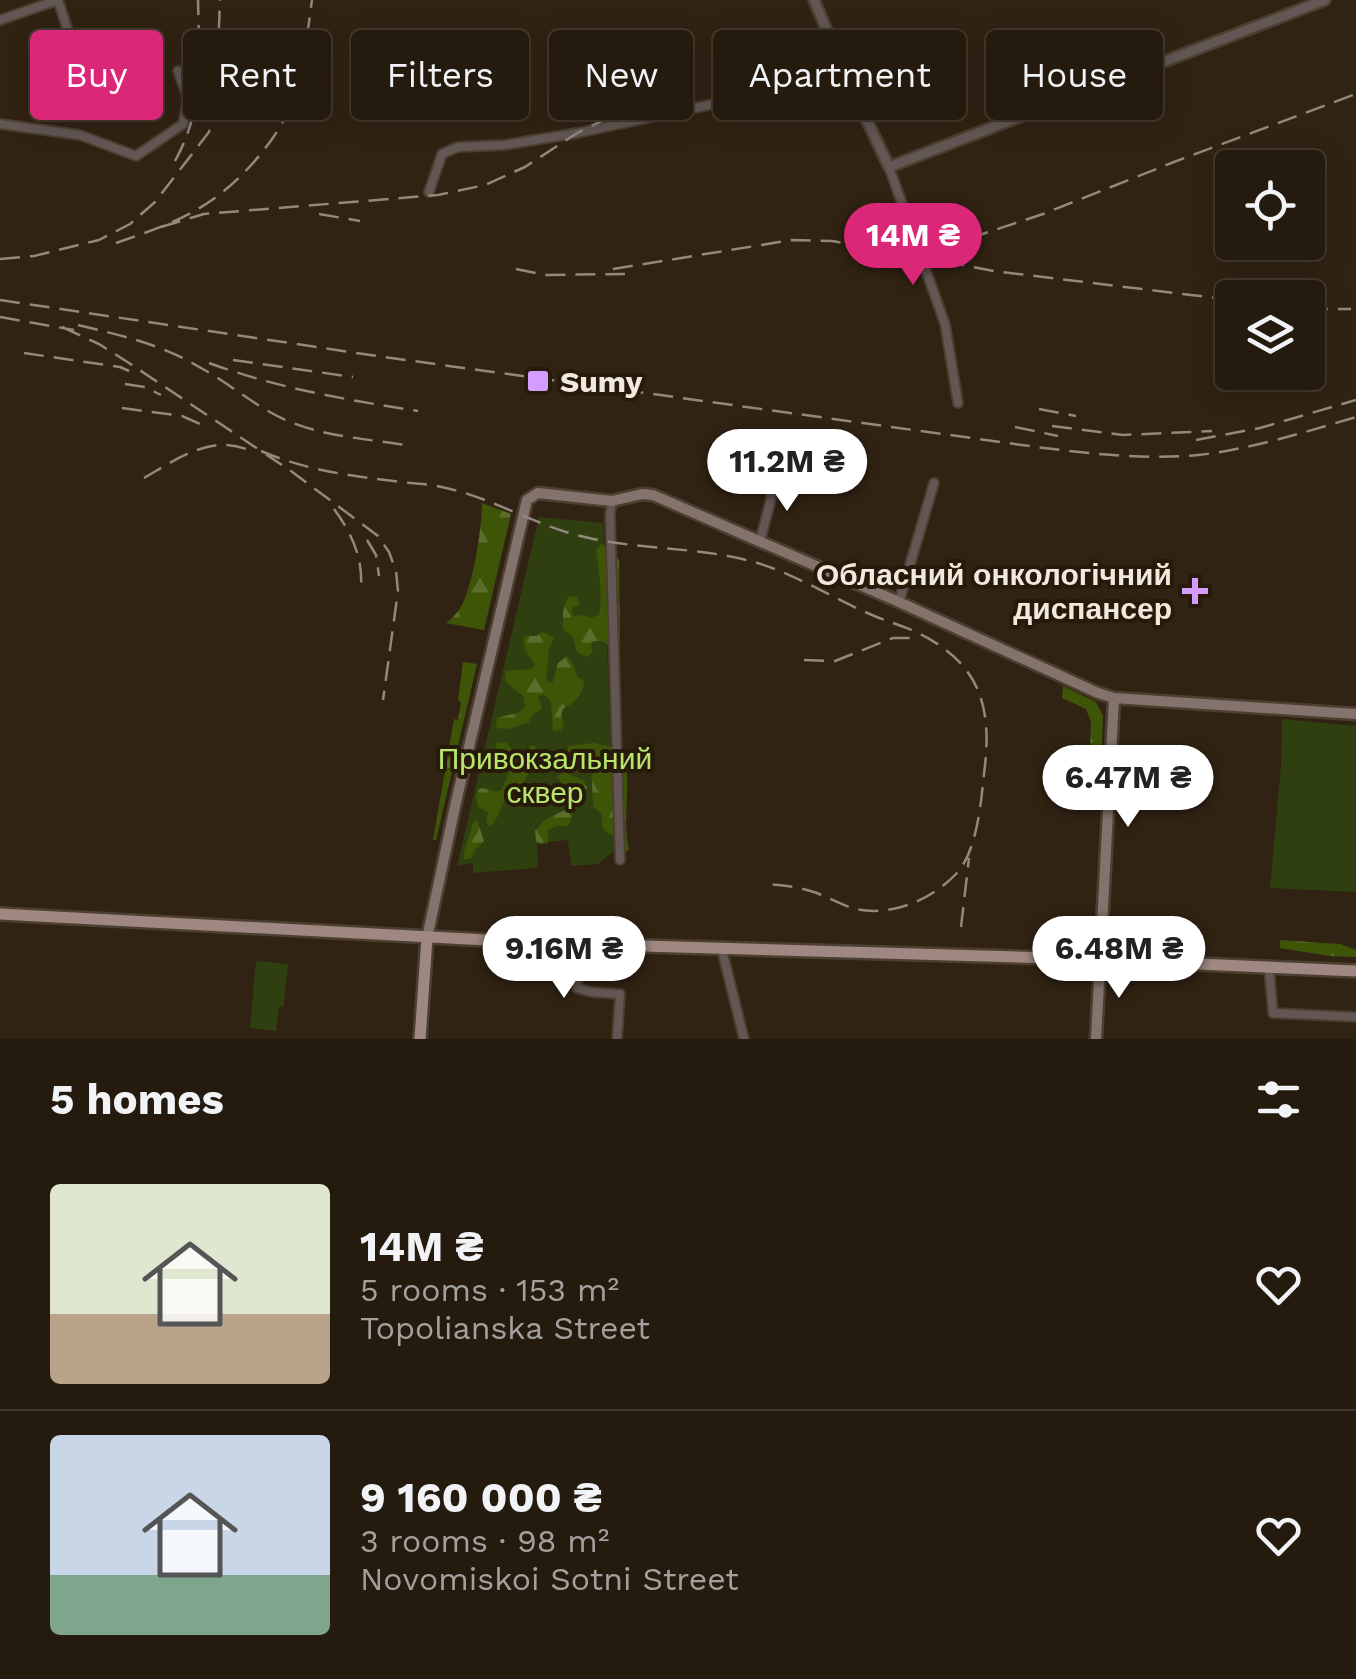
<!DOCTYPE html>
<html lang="en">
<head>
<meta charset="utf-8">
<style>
	body { margin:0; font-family:"Work Sans",sans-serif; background:#31271c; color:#f1f3f6; height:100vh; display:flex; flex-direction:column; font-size:38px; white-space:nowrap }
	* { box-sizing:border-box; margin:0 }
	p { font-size:32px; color:#a3a19e }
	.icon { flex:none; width:55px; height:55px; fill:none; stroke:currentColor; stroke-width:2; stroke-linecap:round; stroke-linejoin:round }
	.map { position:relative; height:1039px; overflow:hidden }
	.panel { display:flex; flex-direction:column; background:#251a0e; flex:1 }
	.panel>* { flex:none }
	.top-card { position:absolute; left:30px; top:30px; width:1298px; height:90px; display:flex; gap:20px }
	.buttons { position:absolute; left:1215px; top:150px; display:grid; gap:20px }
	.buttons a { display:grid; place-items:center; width:110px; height:110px; border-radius:10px; background:#251a0e; box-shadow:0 5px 25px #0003,0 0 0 2px #42382e; font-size:50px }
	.price { position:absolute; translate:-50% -85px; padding:0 22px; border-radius:35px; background:#fff; color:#222; font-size:32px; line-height:65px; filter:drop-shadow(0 2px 5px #0008) }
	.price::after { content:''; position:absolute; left:50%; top:60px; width:30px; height:22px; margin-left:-15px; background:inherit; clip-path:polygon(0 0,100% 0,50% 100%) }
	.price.on { background:#db2777; color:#fff }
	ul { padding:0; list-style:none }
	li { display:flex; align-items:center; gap:30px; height:250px; padding:0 50px }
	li+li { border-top:2px solid #42382e }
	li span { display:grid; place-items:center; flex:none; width:280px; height:200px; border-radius:10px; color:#555 }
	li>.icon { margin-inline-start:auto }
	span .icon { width:120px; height:120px; fill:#fffc; stroke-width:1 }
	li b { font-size:42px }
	h2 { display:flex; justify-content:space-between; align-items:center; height:120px; padding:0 50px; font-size:42px }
	.chip { padding:0 35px; border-radius:10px; background:#251a0e; box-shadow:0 5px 25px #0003,0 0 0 2px #42382e; font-size:35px; line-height:90px }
	.chip.on { background:#db2777; color:#fff }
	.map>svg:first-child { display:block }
	.green { fill:#2f3f0f }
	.forest { fill:url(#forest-firs) }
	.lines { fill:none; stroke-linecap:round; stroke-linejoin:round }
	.minor-casing { stroke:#4c3f2f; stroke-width:12 }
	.tertiary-casing { stroke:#4c3f2f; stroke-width:14 }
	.secondary-casing { stroke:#4c3f2f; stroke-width:15 }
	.primary-casing { stroke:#4c3f2f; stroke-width:16 }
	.minor { stroke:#625754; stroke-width:8 }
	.tertiary { stroke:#625754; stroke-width:9 }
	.secondary { stroke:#84736d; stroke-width:10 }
	.primary { stroke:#9e8881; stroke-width:11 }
	.rail { stroke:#94887c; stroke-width:2.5; stroke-dasharray:20 10; stroke-linecap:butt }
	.poi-dot { fill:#d49cfc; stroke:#271a0a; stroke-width:4 }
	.labels { text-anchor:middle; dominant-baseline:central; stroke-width:8; stroke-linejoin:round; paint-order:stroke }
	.poi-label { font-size:30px; font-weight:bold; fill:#f1e8de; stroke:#271a0a; text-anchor:start }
	.park-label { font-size:30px; fill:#b9e56c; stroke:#271a0a }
</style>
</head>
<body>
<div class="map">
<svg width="1356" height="1039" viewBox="0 0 1356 1039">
	<defs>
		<pattern id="forest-firs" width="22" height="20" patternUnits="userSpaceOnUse" patternTransform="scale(2.5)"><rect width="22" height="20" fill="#3e5507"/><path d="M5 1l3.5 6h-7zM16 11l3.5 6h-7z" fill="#5a6d2b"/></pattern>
	</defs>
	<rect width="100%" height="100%" fill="#312313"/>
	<path class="green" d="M539 517 603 523 614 851 598 864 571 866 568 840 537 843 538 868 473 873V863L457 866Z
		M1282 719 1356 726V892L1270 888 1281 766Z
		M256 961 288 964 284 1005 279 1008 276 1031 250 1028Z"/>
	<path class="forest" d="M482 503 511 514 484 630 446 623C455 616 461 609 465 598 474 577 482 526 482 503Z
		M601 544 612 547 619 561 620 643 618 650H614L603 641H593L591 646 593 652 587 657 577 652 573 637 563 630V611L568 597 576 596 580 604 572 608 573 616 585 615 591 618 599 615C603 595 599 571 596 550Z
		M543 632 554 638 549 649 546 680 549 683 553 682 558 663 567 656 574 666 577 677 584 681C584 694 574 703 563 709L561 716 564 723 561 730 553 731 551 702 544 694 538 697 542 708 532 715 529 722 508 729 496 728 497 718 520 712 525 706 524 697 506 682 505 671 532 669 535 665C530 655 520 649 525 636H536Z
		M463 662 477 664 436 840H433L454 719 458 720 461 702 458 700Z
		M1063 686 1096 702 1103 716 1101 771 1089 774 1091 722 1086 709 1062 698Z
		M499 742 507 743 517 756 524 753 532 745 536 747 537 755 535 758 531 759C530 784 518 783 506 799 499 809 499 818 490 827L486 822 488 812 478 807 476 796 479 789C488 787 493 793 501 791L511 768 503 751 496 748 495 744Z
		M594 743 621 749C634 777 621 817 629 850L622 854 616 836 608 833 602 827C603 816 602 812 593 807L591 758 568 752V746Z
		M565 772 584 781 587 788 581 793 573 796 569 794 557 776Z
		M567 809 574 811 568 826H556L548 830V843L540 844 536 841 535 831 546 819Z
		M477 820 484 841 474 851 472 858 464 859C463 846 471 837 472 824Z
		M1280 940 1340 944 1356 950V957L1329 956 1280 948Z"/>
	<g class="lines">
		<g class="minor-casing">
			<path id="minor" d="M0 20 58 0 94 111
				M0 124 80 135 136 156 183 124 188 98 178 71
				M889 167 945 324 958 403
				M429 192 442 154 458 147 504 145 577 133 846 76
				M612 501 610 516 620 860
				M760 541 771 499 769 463 781 464
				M899 602 934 483
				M578 945 577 988 591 992 620 994 617 1039
				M722 950 744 1039
				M1269 968 1273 1013 1356 1017"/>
		</g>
		<g class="tertiary-casing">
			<path id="tertiary" d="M814 0 846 76 889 167 1325 0"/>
		</g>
		<g class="secondary-casing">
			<path id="secondary" d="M427 938 456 802 527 500 538 493 612 501 642 494 653 495 899 602 1098 693 1114 698 1356 714
				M1096 1039 1114 698"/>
		</g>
		<g class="primary-casing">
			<path id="primary" d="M0 914 542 943 1086 959 1356 971
				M420 1039 427 938"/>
		</g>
		<use href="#minor" class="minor"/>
		<use href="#tertiary" class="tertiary"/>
		<use href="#secondary" class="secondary"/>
		<use href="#primary" class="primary"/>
		<path class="rail" d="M175 161C205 107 199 59 198 0
			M319 214 360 221
			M161 227 204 214 438 195 485 185 525 167 577 133 635 105 689 89
			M116 243C174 223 211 210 253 163 268 146 282 127 291 105 304 72 307 35 312 0
			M915 256 994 271 1232 300
			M0 259 34 256 99 240 130 224 155 202 209 132 216 104 220 0
			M516 269 545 275 625 274
			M613 269 792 240 832 241 865 247 914 250 958 242 1043 214 1174 162 1356 94
			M0 300 377 356 1044 448C1095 454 1146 460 1198 455 1252 449 1305 432 1356 417
			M1308 309H1351
			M0 317 74 330
			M78 325C123 336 161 344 201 368 232 385 259 410 293 423 329 437 368 439 406 445
			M62 327 99 344 129 363 291 471 378 536 389 552 396 571 398 591 383 700
			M24 353 120 367 129 371
			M233 360 353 377
			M209 363C277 388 347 400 418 411
			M125 384 145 387 161 395
			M122 408 182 416 209 428
			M1039 409 1076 416
			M1052 426 1123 435 1212 431
			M1015 427 1058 436
			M1196 440 1260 428 1356 400
			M261 451C308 471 352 476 401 482 416 484 432 484 446 488 495 499 540 528 589 538 643 550 701 547 754 562 796 574 832 598 872 615 886 621 900 625 914 631 980 662 993 705 984 774 981 803 977 852 956 874 930 901 889 918 852 908 840 904 829 898 817 893 800 887 784 885 765 884
			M144 478C177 459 212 433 251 451
			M334 509C351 532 363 557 361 587
			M367 540 376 555 379 576
			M804 660 835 661 893 638H913
			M961 927 969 858"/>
	</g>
	<g class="poi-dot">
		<rect x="526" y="369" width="24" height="24" rx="5"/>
		<path d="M1190 576h10v10h10v10h-10v10h-10v-10h-10v-10h10z"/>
	</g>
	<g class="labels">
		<g class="poi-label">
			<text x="560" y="381">Sumy</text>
			<text x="1172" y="574" text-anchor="end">Обласний онкологічний<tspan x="1172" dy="34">диспансер</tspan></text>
		</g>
		<g class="park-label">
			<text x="545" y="758">Привокзальний<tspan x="545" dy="34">сквер</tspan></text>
		</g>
	</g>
</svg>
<div class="buttons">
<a><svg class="icon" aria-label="locate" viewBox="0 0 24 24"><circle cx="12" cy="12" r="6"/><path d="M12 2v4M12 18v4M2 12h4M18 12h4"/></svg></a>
<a><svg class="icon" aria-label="layers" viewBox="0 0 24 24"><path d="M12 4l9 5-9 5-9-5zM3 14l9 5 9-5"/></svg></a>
</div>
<b class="price on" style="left:913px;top:288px">14M ₴</b>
<b class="price" style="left:787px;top:514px">11.2M ₴</b>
<b class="price" style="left:1128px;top:830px">6.47M ₴</b>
<b class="price" style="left:564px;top:1001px">9.16M ₴</b>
<b class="price" style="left:1119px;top:1001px">6.48M ₴</b>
<div class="top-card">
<a class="chip on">Buy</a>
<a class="chip">Rent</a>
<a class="chip">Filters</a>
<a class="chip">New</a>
<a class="chip">Apartment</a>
<a class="chip">House</a>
</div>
</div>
<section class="panel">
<h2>5 homes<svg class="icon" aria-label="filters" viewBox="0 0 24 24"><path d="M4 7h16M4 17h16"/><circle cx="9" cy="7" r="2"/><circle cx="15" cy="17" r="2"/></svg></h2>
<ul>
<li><span style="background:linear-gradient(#dfe7d0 65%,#b9a48a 0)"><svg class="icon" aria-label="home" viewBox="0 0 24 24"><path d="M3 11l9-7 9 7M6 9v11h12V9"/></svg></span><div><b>14M ₴</b><p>5 rooms · 153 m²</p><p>Topolianska Street</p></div><svg class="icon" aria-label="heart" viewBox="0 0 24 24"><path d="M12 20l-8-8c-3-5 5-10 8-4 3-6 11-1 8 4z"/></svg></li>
<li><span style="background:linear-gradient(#c9d6e8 70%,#7fa58c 0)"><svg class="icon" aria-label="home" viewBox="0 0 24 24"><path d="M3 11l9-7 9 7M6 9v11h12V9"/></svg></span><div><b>9 160 000 ₴</b><p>3 rooms · 98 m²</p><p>Novomiskoi Sotni Street</p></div><svg class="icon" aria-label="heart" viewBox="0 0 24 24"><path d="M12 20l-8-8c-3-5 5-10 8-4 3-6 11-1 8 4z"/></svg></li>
</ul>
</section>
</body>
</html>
